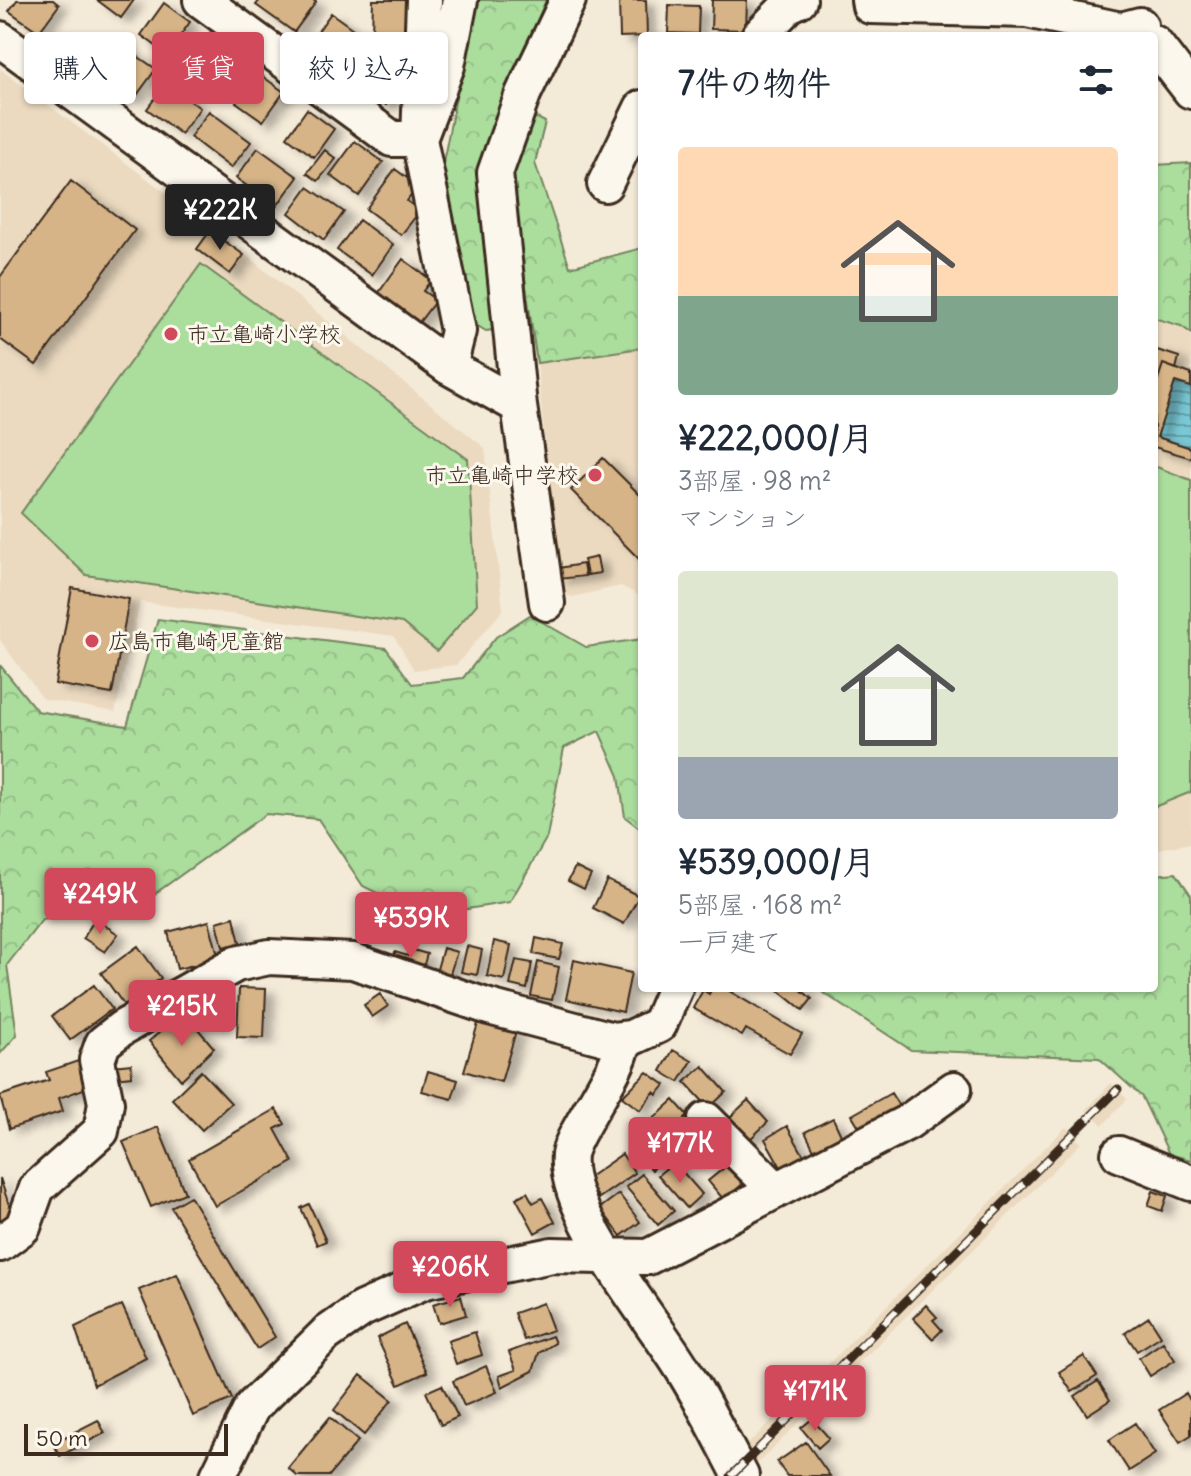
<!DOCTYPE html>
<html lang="ja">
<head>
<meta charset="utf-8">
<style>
	body { margin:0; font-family:Delius,"Klee One",sans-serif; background:#f2f2f3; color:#1f2937; height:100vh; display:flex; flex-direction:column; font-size:30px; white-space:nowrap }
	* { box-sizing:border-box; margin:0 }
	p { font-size:26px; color:#747a83 }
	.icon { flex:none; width:44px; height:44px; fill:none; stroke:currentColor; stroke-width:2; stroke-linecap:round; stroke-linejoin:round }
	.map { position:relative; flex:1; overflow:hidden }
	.sheet { position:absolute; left:638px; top:32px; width:520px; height:960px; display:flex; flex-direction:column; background:#fff; border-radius:8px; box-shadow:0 2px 6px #0004 }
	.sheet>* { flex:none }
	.hud { position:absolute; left:24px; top:32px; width:494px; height:72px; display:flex; gap:16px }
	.scale { position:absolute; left:24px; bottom:20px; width:204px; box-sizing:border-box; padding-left:8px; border:4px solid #3b2a1e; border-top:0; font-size:22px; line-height:28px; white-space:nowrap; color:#3b2a1e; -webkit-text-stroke:6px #fbf7ec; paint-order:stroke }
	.price { position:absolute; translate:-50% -68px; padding:0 18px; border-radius:8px; background:#d1495b; color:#fff; font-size:26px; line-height:52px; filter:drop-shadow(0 2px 4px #0008) }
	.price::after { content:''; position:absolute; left:50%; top:48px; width:24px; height:18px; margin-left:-12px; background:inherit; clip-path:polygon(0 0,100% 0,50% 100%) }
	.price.active { background:#222; color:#fff }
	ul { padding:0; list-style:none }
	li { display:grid; align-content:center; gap:16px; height:424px; padding:0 40px }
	li span { display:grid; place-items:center; height:248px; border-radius:8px; color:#555 }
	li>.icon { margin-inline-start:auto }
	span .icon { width:144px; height:144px; fill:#fffc; stroke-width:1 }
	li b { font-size:34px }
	h2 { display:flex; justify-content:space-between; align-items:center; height:96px; padding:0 40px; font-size:34px }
	.chip { padding:0 28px; border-radius:8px; background:#fff; box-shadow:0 2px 6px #0004; font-size:28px; line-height:72px }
	.chip.active { background:#d1495b; color:#fff }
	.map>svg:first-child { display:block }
	.built { fill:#ebdac0 }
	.forest { fill:url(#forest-crowns); stroke:#73845e; stroke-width:2 }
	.pitch { fill:#abdd9d; stroke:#73845e; stroke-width:2 }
	.water { fill:url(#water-rules); stroke:#60898c; stroke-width:2 }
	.building { fill:#d6b488; stroke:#3b2a1e; stroke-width:2; filter:url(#shadow) }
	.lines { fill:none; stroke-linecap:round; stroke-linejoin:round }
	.minor-casing { stroke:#3b2a1e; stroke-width:40 }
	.minor { stroke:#fbf7ec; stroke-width:34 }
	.rail-casing { stroke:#3b2a1e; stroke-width:9 }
	.rail { stroke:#fbf7ec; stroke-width:6; stroke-dasharray:18; stroke-linecap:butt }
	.poi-dot { fill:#d1495b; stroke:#fbf7ec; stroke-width:3 }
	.labels { text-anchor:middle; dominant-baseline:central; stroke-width:6; stroke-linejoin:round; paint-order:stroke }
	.poi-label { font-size:22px; fill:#3b2a1e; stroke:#fbf7ec; text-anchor:start }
</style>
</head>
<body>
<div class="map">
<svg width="1191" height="1476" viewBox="0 0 1191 1476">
	<defs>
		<pattern id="forest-crowns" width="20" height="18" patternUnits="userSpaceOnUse" patternTransform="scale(2)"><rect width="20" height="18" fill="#abdd9d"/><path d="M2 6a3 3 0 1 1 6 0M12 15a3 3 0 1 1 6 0" fill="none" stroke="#94be87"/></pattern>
		<pattern id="water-rules" width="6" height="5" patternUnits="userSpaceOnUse" patternTransform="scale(2)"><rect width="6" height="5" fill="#79c8d5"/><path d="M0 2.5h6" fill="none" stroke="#64a3ac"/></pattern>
		<filter id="shadow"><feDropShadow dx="9" dy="5" stdDeviation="4" flood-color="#0004"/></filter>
	</defs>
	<rect width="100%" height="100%" fill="#f4ead8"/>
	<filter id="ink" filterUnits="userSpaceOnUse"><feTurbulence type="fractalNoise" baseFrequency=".0125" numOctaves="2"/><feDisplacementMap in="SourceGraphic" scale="16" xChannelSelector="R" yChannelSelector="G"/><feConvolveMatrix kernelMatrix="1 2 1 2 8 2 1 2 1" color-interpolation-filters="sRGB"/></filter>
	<g filter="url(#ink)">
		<path class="built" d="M0 69 201 219 485 448 503 610 456 665 414 670 394 636 140 602 115 712 43 699 0 640Z
			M1154 318 1181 326 1191 333V843L1154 850Z
			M642 348V597L621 586 572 597 560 593 537 363Z
			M1111 1083 1127 1099 1103 1125 1086 1110Z
			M1066 1127 1081 1143 745 1476H716Z"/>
		<path class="forest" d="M475 0H546L508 91 503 329 486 331 471 322 441 173Z
			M530 114 545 122 535 163 570 267 642 248V348L537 363 510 175Z
			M1191 163V333L1181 326 1154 318V165Z
			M530 615 586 647 642 639V830L625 817 619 776 599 731 564 748 547 837 510 902 424 916 363 886 318 819 266 814 139 905 42 920 7 965 17 1035 0 1054V665L37 711 127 726 158 619 386 648 412 684 463 678 496 637Z
			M1176 873 1191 895V1160L1169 1154 1142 1097 1099 1058 911 1050 816 988H1154V875Z"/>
		<path class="pitch" d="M201 264 468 459 477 604 437 651 402 623 86 575 21 513Z
			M1154 466 1191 480V792L1154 807Z"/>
		<path class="water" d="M1175 382 1191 387V448L1157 437Z"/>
		<path class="building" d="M17 0H53L59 5 39 32 9 11Z
			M97 0H134L121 18Z
			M260 0H313L316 2 294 32 256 5Z
			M373 0H406L405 34 372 33Z
			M619 0H646L647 36 620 37Z
			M712 0H747L746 30 711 29Z
			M164 3 190 22 167 54 141 35Z
			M669 5 699 6 698 34 668 33Z
			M331 13 364 37 341 69 308 45Z
			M210 33 242 57 220 88 188 63Z
			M124 47 156 69 134 99 103 76Z
			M370 50 406 76 386 105 350 78Z
			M258 73 284 92 263 121 236 102Z
			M166 83 200 108 181 134 147 109Z
			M307 109 334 129 314 157 287 137Z
			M209 111 251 142 231 168 190 137Z
			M355 141 383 162 359 196 330 175Z
			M258 148 298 177 276 207 236 178Z
			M325 150 336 159 318 181 307 173Z
			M395 169 418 186 407 201 420 211 401 235 366 209Z
			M71 181 135 230 36 365 0 339V277Z
			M308 187 344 212 324 240 289 213Z
			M359 220 393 245 372 275 337 250Z
			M210 231 244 255 230 274 197 249Z
			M403 259 431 280 423 291 436 300 417 325 377 295Z
			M1154 349 1179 357 1176 369 1163 364 1154 392Z
			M1163 364 1191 374V387L1175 382 1157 437 1191 448V458L1154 447V392Z
			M603 458 642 497V562L571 490Z
			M597 557 600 573 587 575 584 560Z
			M583 564 585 576 559 579 558 568Z
			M72 588 129 599 112 694 55 684Z
			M575 867 591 875 584 889 568 881Z
			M607 880 639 896 624 924 593 908Z
			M234 917 240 943 223 947 217 922Z
			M95 919 118 934 105 952 83 938Z
			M209 921 219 959 177 969 168 932Z
			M536 938 563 944 559 959 533 954Z
			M494 941 511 945 504 980 487 976Z
			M138 946 161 978 124 1005 101 973Z
			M467 946 482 950 477 975 461 972Z
			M443 948 457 952 448 980 435 976Z
			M410 949 427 954 422 971 392 962 395 952 408 956Z
			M516 960 532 963 527 989 510 985Z
			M574 960 631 973 623 1012 566 999Z
			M538 962 559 967 552 1000 531 996Z
			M94 985 112 1009 70 1040 52 1016Z
			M239 988 266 989 264 1038 237 1037Z
			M712 988H724L802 1034 790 1054 746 1029 742 1036 693 1008 703 990 709 994Z
			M776 988H799L812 999 803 1010Z
			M380 994 388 1006 372 1017 364 1005Z
			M479 1020 516 1031 501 1082 464 1071Z
			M171 1022 180 1033 193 1023 214 1048 181 1080 149 1041Z
			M673 1050 692 1061 679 1082 661 1071Z
			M81 1060 89 1087 59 1098 63 1111 9 1129 0 1096 49 1080 46 1072Z
			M131 1064 132 1076 114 1078 113 1066Z
			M703 1066 726 1092 709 1108 685 1082Z
			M201 1071 231 1103 202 1130 172 1099Z
			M428 1071 458 1080 452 1099 422 1091Z
			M647 1072 665 1085 657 1095 654 1092 640 1110 622 1097Z
			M891 1093 903 1113 864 1135 852 1115Z
			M674 1100 688 1116 665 1137 651 1121Z
			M748 1100 768 1122 747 1142 727 1120Z
			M276 1109 285 1124 275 1129 293 1162 215 1206 189 1159Z
			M833 1118 844 1142 817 1156 805 1132Z
			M695 1125 712 1145 689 1164 672 1144Z
			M787 1126 804 1156 782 1169 765 1139Z
			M158 1127 185 1193 151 1207 123 1142Z
			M643 1129 667 1156 652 1170 628 1142Z
			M622 1154 635 1173 599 1198 586 1179Z
			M674 1162 702 1194 687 1208 658 1175Z
			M730 1163 745 1182 724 1200 708 1181Z
			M642 1174 674 1211 658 1225 626 1187Z
			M0 1178 13 1217 0 1221Z
			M1153 1191 1167 1196 1162 1211 1148 1206Z
			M527 1192 533 1203 542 1198 555 1222 535 1233 516 1198Z
			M619 1194 640 1222 621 1236 600 1208Z
			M190 1196 275 1337 257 1349 171 1207Z
			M309 1204 326 1241 317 1245 301 1208Z
			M177 1274 232 1399 193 1416 139 1290Z
			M461 1296 466 1315 439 1323 433 1304Z
			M543 1303 553 1330 524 1340 514 1313Z
			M122 1305 146 1358 94 1385 75 1327Z
			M926 1305 937 1317 933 1320 942 1330 933 1339 913 1318Z
			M1149 1317 1161 1336 1137 1351 1125 1333Z
			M405 1324 427 1372 399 1385 377 1338Z
			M475 1332 482 1355 456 1364 448 1341Z
			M552 1336 555 1343 539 1353 533 1371 502 1387 499 1376 516 1370 509 1352Z
			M1163 1342 1175 1360 1150 1376 1139 1358Z
			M1084 1356 1097 1376 1072 1392 1059 1372Z
			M486 1366 497 1392 464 1406 453 1381Z
			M361 1375 392 1400 364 1435 334 1410Z
			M1098 1381 1110 1400 1087 1415 1075 1396Z
			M442 1385 458 1417 441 1425 426 1392Z
			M1186 1393 1191 1402V1435L1180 1442 1159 1410Z
			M330 1417 358 1441 329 1476H297L288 1468Z
			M812 1419 829 1438 818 1448 801 1428Z
			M98 1420 105 1433 60 1456 53 1443Z
			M1135 1423 1155 1454 1129 1471 1109 1440Z
			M806 1442 830 1476H787L777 1462Z"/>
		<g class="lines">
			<g class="minor-casing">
				<path id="minor" d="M201 0 392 139H419L424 0
					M869 0 870 6 1027 10 1121 30 1140 25
					M759 36 789 5 799 0
					M0 39 449 367 519 406 547 603
					M1154 43 1191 91
					M605 184 642 108
					M449 367 458 331 419 139 447 66 460 0
					M519 406 495 173 523 94 568 0
					M613 1040 631 1038 659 1025 675 988
					M706 1120 775 1189
					M1119 1154 1191 1183
					M0 1244 23 1227 37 1188 101 1131 106 1103 97 1060 103 1043 122 1028 236 964 269 957 353 961 489 1007 613 1040 621 1052C612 1081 572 1134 569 1155 563 1213 651 1317 682 1368 704 1403 722 1440 741 1476
					M218 1476 252 1407 326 1334 362 1309 425 1281 552 1255 648 1257 908 1122 954 1089"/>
			</g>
			<use href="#minor" class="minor"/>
			<g class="rail-casing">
				<path id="rail" d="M731 1476 1118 1089"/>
			</g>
			<use href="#rail" class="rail"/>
		</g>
	</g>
	<g class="poi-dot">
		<circle cx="171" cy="334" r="8"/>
		<circle cx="595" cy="475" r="8"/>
		<circle cx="92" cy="641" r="8"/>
	</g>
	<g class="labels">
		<g class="poi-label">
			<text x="187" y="334">市立亀崎小学校</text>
			<text x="579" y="475" text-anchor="end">市立亀崎中学校</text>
			<text x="108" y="641">広島市亀崎児童館</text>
		</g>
	</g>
</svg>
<div class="scale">50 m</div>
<b class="price active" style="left:220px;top:252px">¥222K</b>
<b class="price" style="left:100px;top:936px">¥249K</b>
<b class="price" style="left:411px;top:960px">¥539K</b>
<b class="price" style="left:182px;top:1048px">¥215K</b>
<b class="price" style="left:680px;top:1185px">¥177K</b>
<b class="price" style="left:450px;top:1309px">¥206K</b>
<b class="price" style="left:815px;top:1433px">¥171K</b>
<div class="hud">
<a class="chip">購入</a>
<a class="chip active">賃貸</a>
<a class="chip">絞り込み</a>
</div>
<section class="sheet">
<h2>7件の物件<svg class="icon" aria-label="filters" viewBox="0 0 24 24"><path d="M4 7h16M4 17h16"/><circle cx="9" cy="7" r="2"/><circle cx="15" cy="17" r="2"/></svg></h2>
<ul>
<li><span style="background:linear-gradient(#ffd9b3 60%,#7fa58c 0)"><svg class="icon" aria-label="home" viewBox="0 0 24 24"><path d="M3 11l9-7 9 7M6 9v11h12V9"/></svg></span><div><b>¥222,000/月</b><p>3部屋 · 98 m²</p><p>マンション</p></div></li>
<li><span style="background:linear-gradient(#dfe7d0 75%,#9aa5b1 0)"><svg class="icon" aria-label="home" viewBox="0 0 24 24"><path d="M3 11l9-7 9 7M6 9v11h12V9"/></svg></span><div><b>¥539,000/月</b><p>5部屋 · 168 m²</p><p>一戸建て</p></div></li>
</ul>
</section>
</div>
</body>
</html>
